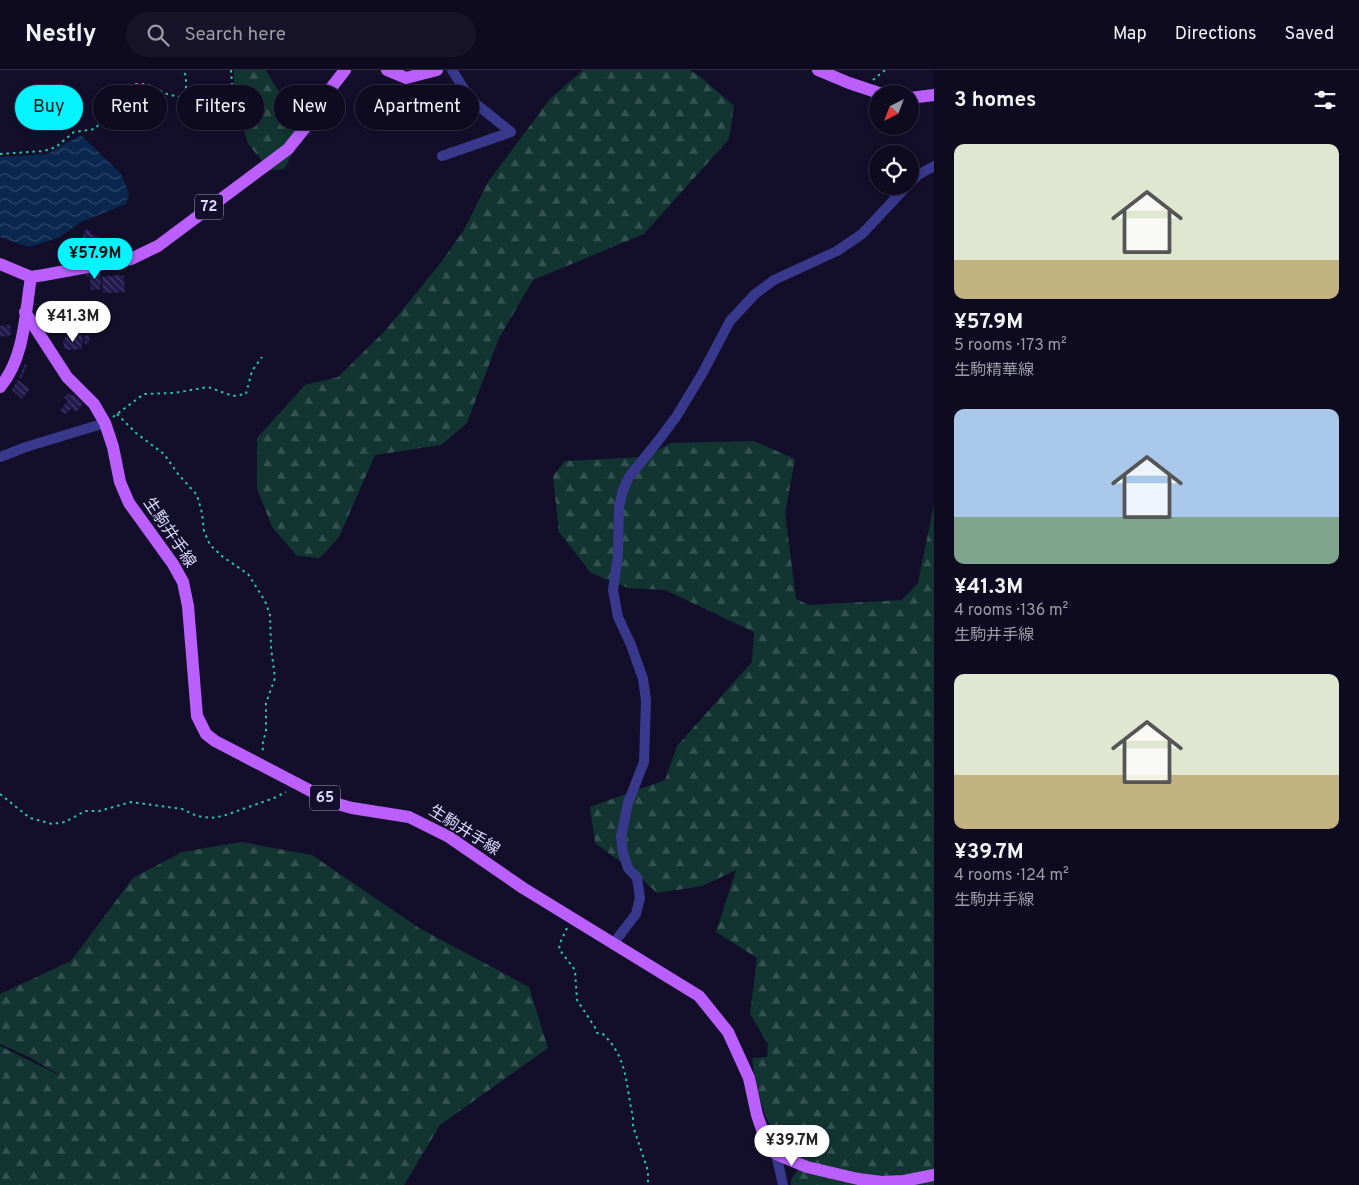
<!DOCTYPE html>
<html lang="en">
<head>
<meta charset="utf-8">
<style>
	body { margin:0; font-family:Overpass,"Noto Sans JP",sans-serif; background:#171429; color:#f1f3f6; height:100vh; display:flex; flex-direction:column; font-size:19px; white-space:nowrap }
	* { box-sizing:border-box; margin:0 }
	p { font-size:16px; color:#9b9ba5 }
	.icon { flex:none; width:28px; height:28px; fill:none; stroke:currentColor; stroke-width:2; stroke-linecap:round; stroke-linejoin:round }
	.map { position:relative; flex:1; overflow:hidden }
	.drawer { display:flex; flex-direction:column; background:#0e0b20; width:425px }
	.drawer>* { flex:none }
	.hud { position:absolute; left:15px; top:15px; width:475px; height:45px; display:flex; gap:10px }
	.needle { width:32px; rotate:222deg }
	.controls { position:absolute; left:869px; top:15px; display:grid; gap:10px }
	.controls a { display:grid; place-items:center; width:50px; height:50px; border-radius:50%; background:#0e0b20; box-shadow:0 2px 8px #0003,0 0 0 1px #2e2b3e; font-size:25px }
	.price { position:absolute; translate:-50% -42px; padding:0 11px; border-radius:18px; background:#fff; color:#222; font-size:16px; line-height:32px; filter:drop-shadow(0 1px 2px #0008) }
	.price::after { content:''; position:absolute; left:50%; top:30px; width:15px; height:11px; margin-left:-8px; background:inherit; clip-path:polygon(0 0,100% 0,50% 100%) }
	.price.on { background:#05f3ff; color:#111 }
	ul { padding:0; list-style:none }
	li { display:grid; align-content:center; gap:10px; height:265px; padding:0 20px }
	li span { display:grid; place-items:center; height:155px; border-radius:10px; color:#555 }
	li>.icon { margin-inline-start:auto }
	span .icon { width:90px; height:90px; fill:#fffc; stroke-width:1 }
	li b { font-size:21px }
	h2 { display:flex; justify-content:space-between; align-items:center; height:60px; padding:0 20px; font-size:21px }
	.pill { padding:0 18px; border-radius:22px; background:#0e0b20; box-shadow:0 2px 8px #0003,0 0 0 1px #2e2b3e; font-size:18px; line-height:45px }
	.pill.on { background:#05f3ff; color:#111 }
	header { display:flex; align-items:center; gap:30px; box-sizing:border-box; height:70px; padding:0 25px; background:#0e0b20; border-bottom:1px solid #2e2b3e }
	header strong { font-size:24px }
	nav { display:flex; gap:28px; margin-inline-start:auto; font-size:18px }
	.search { width:350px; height:45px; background:#171429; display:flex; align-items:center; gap:12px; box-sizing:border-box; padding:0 18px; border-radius:28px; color:#9b9ba5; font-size:19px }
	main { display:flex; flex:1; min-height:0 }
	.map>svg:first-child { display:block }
	.forest { fill:url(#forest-firs) }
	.water { fill:url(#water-waves) }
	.building { fill:url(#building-back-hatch) }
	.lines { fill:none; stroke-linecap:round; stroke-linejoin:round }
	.path { stroke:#29c3b2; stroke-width:2; stroke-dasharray:2.5 4; stroke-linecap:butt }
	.minor { stroke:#38398d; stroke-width:10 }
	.major { stroke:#bb60ff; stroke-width:12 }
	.labels { text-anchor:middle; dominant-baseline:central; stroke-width:4; stroke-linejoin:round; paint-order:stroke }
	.shield { fill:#130f2b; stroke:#a09cbf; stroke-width:1 }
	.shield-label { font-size:15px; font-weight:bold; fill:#dcd9ff }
	.street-label { font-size:16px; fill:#dcd9ff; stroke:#130f2b }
</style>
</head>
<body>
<header>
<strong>Nestly</strong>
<div class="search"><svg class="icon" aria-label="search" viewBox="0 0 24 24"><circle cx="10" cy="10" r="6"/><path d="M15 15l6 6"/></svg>Search here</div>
<nav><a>Map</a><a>Directions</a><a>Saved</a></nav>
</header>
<main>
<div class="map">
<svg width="934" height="1115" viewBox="0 0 934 1115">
	<defs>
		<pattern id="forest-firs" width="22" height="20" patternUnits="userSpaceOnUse" patternTransform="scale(1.25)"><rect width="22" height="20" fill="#123532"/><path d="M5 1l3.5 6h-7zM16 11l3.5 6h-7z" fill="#345251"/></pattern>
		<pattern id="water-waves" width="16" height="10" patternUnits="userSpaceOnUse" patternTransform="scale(1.25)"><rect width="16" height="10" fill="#0a2750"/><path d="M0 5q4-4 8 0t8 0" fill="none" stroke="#2d466a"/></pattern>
		<pattern id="building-back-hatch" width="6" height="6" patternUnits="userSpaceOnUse" patternTransform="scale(1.25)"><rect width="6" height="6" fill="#221a4d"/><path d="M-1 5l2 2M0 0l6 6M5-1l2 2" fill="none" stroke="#423b68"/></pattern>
	</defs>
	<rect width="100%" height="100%" fill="#130f2b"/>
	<path class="forest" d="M234 0H266L275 16 287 32 292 45 303 64 284 99 270 100 248 74 234 28Z
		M583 0H690L702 8 734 36 729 69 644 164 533 210 499 268 467 353 441 375 375 385 339 467 320 488 297 486 272 457 257 418V368L305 315 338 307 385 261 439 195 464 160 488 112 550 29Z
		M754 371 795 389 785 443 796 529 809 535 902 530 918 513 934 434V1115H791V1110L798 1100C791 1090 784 1081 778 1071 763 1046 755 1016 752 988L767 987 768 974 750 944 757 888 716 862 736 800 702 816 657 823 633 801 595 773 590 737 665 710 677 676 752 592 754 562 665 520 628 518 591 503 559 462 553 406 565 391 645 387 671 373Z
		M241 772 312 785 419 858 529 917 548 978 440 1055 404 1115H0V976L65 1008 29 987 0 974V924L71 891 133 808 182 782Z"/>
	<path class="water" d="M81 65 121 104 129 123 126 134 81 152 58 168 29 177 0 167V87L47 84Z"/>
	<path class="building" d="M86 159 91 161 90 163 101 168 91 192 81 188 77 196 71 193 78 178 81 179 84 173 81 171Z
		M100 202 101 219 91 220 90 207H87L86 203Z
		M119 205 124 206 125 222 103 223 102 207Z
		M55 232 58 234 47 257 37 253 46 233 53 236Z
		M10 255 11 265 0 267V256Z
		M82 265 83 274H81L82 279 67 280V278L64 279 63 270H65V267Z
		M89 265V273L85 274 84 266Z
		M25 294 27 295 21 309 19 308Z
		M18 310 30 319 22 329 12 320Z
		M67 323 72 326 73 324 83 333 76 342 71 338 66 344 60 341 68 330 64 328Z"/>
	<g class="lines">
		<path class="path" d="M231 0 233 27
			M873 10 885 0
			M0 84 44 81 56 77 74 62 95 59 133 14H146L167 24 179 27 186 21V6L183 0
			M117 344 136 363 164 384 178 404 197 425 202 443 204 461 210 475 223 487 248 504 265 531 270 545 271 577 275 608 266 633V661L262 676 264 684
			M113 347 144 324 174 323 208 317 233 326 246 324 252 301 262 287
			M0 724 30 748 52 754 65 752 85 741H99L131 732 182 739 197 746 211 748 223 746 274 728 286 722
			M567 858 560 873 559 879 575 900 577 930 596 959 597 963H602C629 989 625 1014 633 1047V1056L648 1101V1115"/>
		<path class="minor" d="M442 86 511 62 471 30 452 0
			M910 113 918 105 934 96
			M0 387 26 377 105 353
			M613 874 636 844 640 828 637 808 628 798 623 783 621 767 628 733 644 692 646 630 643 609 631 575 618 547 613 520 618 485 619 437 623 420 629 407 658 371 676 347 702 304 730 251 755 224 774 210 837 181 862 164 907 116
			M776 1084 783 1115"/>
		<path class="major" d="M387 0 406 8 437 0
			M818 0 849 13 882 24
			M910 28 934 25
			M0 194 31 207 44 205 131 189 158 176 288 79 308 54 324 27 345 0
			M25 242 67 307 94 334 105 353 113 377 120 412 129 433 173 494 183 512 188 536 197 646 206 664 215 671 334 733 352 738 409 747 449 767 523 818 699 926 728 962 749 1008 757 1045 767 1074 776 1084 807 1097 858 1109 882 1112 904 1111 934 1105
			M0 317C25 288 25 243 31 207"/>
	</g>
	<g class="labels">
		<g class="shield">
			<rect x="195" y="124.5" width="28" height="25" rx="4"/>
			<rect x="310" y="715.5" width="30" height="25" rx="4"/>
		</g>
		<g class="shield-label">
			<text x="209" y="137">72</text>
			<text x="325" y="728">65</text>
		</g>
		<g class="street-label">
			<text transform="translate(169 463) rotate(56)">生駒井手線</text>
			<text transform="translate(464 761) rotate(32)">生駒井手線</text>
		</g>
	</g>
</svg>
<div class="controls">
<a><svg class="needle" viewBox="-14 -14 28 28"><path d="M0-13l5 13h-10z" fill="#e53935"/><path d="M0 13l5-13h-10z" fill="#9b9ba5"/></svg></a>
<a><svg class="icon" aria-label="locate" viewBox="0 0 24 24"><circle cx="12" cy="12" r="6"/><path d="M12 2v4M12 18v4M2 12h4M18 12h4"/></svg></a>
</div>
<b class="price on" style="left:95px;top:210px">¥57.9M</b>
<b class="price" style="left:73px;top:273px">¥41.3M</b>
<b class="price" style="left:792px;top:1097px">¥39.7M</b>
<div class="hud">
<a class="pill on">Buy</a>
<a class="pill">Rent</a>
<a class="pill">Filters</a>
<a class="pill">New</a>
<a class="pill">Apartment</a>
</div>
</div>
<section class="drawer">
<h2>3 homes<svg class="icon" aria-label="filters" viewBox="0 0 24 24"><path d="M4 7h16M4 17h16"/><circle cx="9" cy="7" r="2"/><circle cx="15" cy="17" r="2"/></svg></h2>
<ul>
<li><span style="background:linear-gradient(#dfe7d0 75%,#c2b280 0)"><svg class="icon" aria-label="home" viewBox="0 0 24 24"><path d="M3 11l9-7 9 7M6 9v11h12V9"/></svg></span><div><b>¥57.9M</b><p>5 rooms · 173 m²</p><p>生駒精華線</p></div></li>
<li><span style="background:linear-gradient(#a9c7e8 70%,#7fa58c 0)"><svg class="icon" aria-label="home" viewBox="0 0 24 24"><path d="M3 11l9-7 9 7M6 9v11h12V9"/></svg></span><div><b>¥41.3M</b><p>4 rooms · 136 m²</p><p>生駒井手線</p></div></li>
<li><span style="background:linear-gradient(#dfe7d0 65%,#c2b280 0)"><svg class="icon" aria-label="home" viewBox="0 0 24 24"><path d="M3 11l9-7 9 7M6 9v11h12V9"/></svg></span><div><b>¥39.7M</b><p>4 rooms · 124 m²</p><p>生駒井手線</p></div></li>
</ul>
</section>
</main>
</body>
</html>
